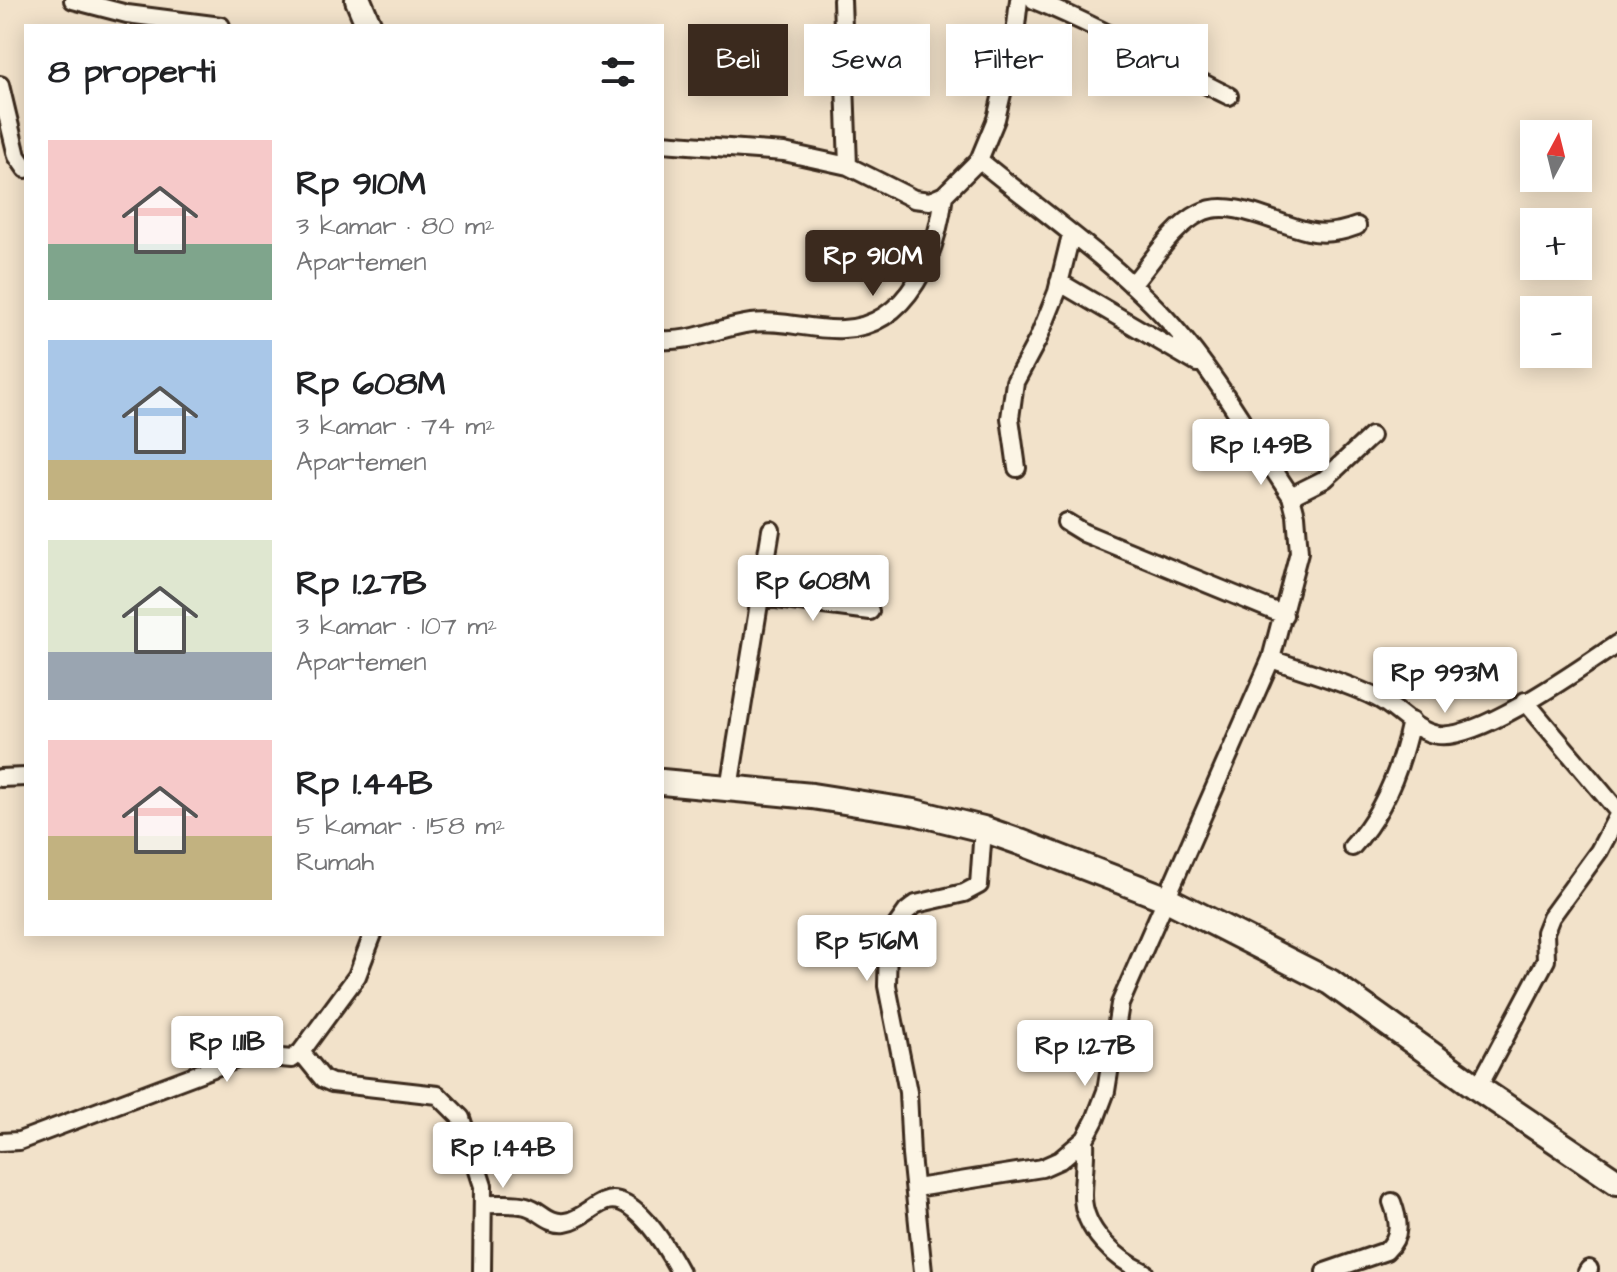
<!DOCTYPE html>
<html lang="id">
<head>
<meta charset="utf-8">
<style>
	body { margin:0; font-family:"Architects Daughter",sans-serif; background:#f2f2f2; color:#202124; height:100vh; display:flex; flex-direction:column; font-size:30px; white-space:nowrap }
	* { box-sizing:border-box; margin:0 }
	p { font-size:26px; color:#757577 }
	.icon { flex:none; width:44px; height:44px; fill:none; stroke:currentColor; stroke-width:2; stroke-linecap:round; stroke-linejoin:round }
	.map { position:relative; flex:1; overflow:hidden }
	.panel { position:absolute; left:24px; top:24px; width:640px; height:912px; display:flex; flex-direction:column; background:#fff; border-radius:0px; box-shadow:0 4px 20px #0003 }
	.panel>* { flex:none }
	.hud { position:absolute; left:688px; top:24px; width:760px; height:72px; display:flex; gap:16px }
	.needle { width:52px; rotate:7deg }
	.buttons { position:absolute; left:1520px; top:120px; display:grid; gap:16px }
	.buttons a { display:grid; place-items:center; width:72px; height:72px; border-radius:0px; background:#fff; box-shadow:0 4px 20px #0003; font-size:40px }
	.price { position:absolute; translate:-50% -68px; padding:0 18px; border-radius:8px; background:#fff; color:#222; font-size:26px; line-height:52px; filter:drop-shadow(0 2px 4px #0008) }
	.price::after { content:''; position:absolute; left:50%; top:48px; width:24px; height:18px; margin-left:-12px; background:inherit; clip-path:polygon(0 0,100% 0,50% 100%) }
	.price.active { background:#3b2a1e; color:#fff }
	ul { padding:0; list-style:none }
	li { display:flex; align-items:center; gap:24px; height:200px; padding:0 24px }
	li span { display:grid; place-items:center; flex:none; width:224px; height:160px; border-radius:0px; color:#555 }
	li>.icon { margin-inline-start:auto }
	span .icon { width:96px; height:96px; fill:#fffc; stroke-width:1 }
	li b { font-size:34px }
	h2 { display:flex; justify-content:space-between; align-items:center; height:96px; padding:0 24px; font-size:34px }
	.pill { padding:0 28px; border-radius:0px; background:#fff; box-shadow:0 4px 20px #0003; font-size:28px; line-height:72px }
	.pill.active { background:#3b2a1e; color:#fff }
	.map>svg:first-child { display:block }
	.lines { fill:none; stroke-linecap:round; stroke-linejoin:round }
	.minor-casing { stroke:#3b2a1e; stroke-width:22 }
	.highway-casing { stroke:#3b2a1e; stroke-width:30 }
	.minor { stroke:#fcf5e5; stroke-width:16 }
	.highway { stroke:#fcf5e5; stroke-width:24 }
</style>
</head>
<body>
<div class="map">
<svg width="1617" height="1272" viewBox="0 0 1617 1272">
	<rect width="100%" height="100%" fill="#f2e2ca"/>
	<filter id="ink" filterUnits="userSpaceOnUse"><feTurbulence type="fractalNoise" baseFrequency=".0125" numOctaves="2"/><feDisplacementMap in="SourceGraphic" scale="16" xChannelSelector="R" yChannelSelector="G"/><feConvolveMatrix kernelMatrix="1 2 1 2 8 2 1 2 1" color-interpolation-filters="sRGB"/></filter>
	<g filter="url(#ink)">
		<g class="lines">
			<g class="minor-casing">
				<path id="minor" d="M73 0 127 14 221 26
					M842 0 848 166
					M1034 0C1101 27 1164 64 1229 96
					M0 85 17 156 26 169
					M662 143 784 152 848 166 914 199 930 201 944 195 979 160 996 119 1014 43 1019 0
					M1059 282 1197 363
					M1132 285C1152 262 1172 227 1200 213 1231 197 1276 224 1308 231 1325 235 1341 232 1357 226
					M662 340C694 342 720 327 751 323 781 319 813 331 843 329 910 326 937 252 944 195
					M1017 468 1010 418 1015 382 1038 339 1057 292 1071 235
					M1291 496 1325 479 1371 436
					M1066 522 1084 533 1284 615
					M761 597 870 611
					M1271 659C1305 671 1342 681 1375 697 1397 707 1413 731 1438 735 1479 741 1581 668 1617 644
					M1525 701 1617 810
					M0 778 26 777
					M729 788 771 530
					M1352 847C1384 813 1401 767 1411 721
					M301 1052 323 1079 332 1083 438 1095 461 1118 483 1186 482 1272
					M1478 1088 1546 960 1545 932 1551 917 1599 851 1617 817
					M1085 1139C1086 1159 1083 1177 1083 1196 1083 1230 1116 1259 1144 1272
					M0 1142 19 1141 248 1055 292 1059 301 1052 357 976 373 934
					M916 1188 1042 1168 1060 1160 1085 1139 1095 1120 1106 1091 1120 1004 1271 659 1299 552 1296 515 1291 496C1252 439 1219 378 1173 326 1119 265 1042 212 979 160
					M483 1204C496 1205 513 1202 526 1206 541 1210 548 1224 565 1222 580 1220 591 1207 604 1202 633 1189 668 1250 680 1272
					M923 1272 911 1155 908 1092 887 986 888 944 897 925 907 911 916 904 964 893 979 885 983 829
					M1325 1272 1386 1251C1402 1236 1399 1221 1392 1202
					M1587 1272 1589 1269"/>
			</g>
			<g class="highway-casing">
				<path id="highway" d="M358 0 369 26
					M662 782 812 796 914 812 983 829 1020 842 1165 898 1330 982 1478 1088 1617 1182"/>
			</g>
			<use href="#minor" class="minor"/>
			<use href="#highway" class="highway"/>
		</g>
	</g>
</svg>
<div class="buttons">
<a><svg class="needle" viewBox="-14 -14 28 28"><path d="M0-13l5 13h-10z" fill="#e53935"/><path d="M0 13l5-13h-10z" fill="#757577"/></svg></a>
<a>+</a>
<a>−</a>
</div>
<b class="price active" style="left:873px;top:298px">Rp 910M</b>
<b class="price" style="left:1261px;top:487px">Rp 1.49B</b>
<b class="price" style="left:813px;top:623px">Rp 608M</b>
<b class="price" style="left:1445px;top:715px">Rp 993M</b>
<b class="price" style="left:867px;top:983px">Rp 516M</b>
<b class="price" style="left:227px;top:1084px">Rp 1.11B</b>
<b class="price" style="left:1085px;top:1088px">Rp 1.27B</b>
<b class="price" style="left:503px;top:1190px">Rp 1.44B</b>
<div class="hud">
<a class="pill active">Beli</a>
<a class="pill">Sewa</a>
<a class="pill">Filter</a>
<a class="pill">Baru</a>
</div>
<section class="panel">
<h2>8 properti<svg class="icon" aria-label="filters" viewBox="0 0 24 24"><path d="M4 7h16M4 17h16"/><circle cx="9" cy="7" r="2"/><circle cx="15" cy="17" r="2"/></svg></h2>
<ul>
<li><span style="background:linear-gradient(#f6c9c9 65%,#7fa58c 0)"><svg class="icon" aria-label="home" viewBox="0 0 24 24"><path d="M3 11l9-7 9 7M6 9v11h12V9"/></svg></span><div><b>Rp 910M</b><p>3 kamar · 80 m²</p><p>Apartemen</p></div></li>
<li><span style="background:linear-gradient(#a9c7e8 75%,#c2b280 0)"><svg class="icon" aria-label="home" viewBox="0 0 24 24"><path d="M3 11l9-7 9 7M6 9v11h12V9"/></svg></span><div><b>Rp 608M</b><p>3 kamar · 74 m²</p><p>Apartemen</p></div></li>
<li><span style="background:linear-gradient(#dfe7d0 70%,#9aa5b1 0)"><svg class="icon" aria-label="home" viewBox="0 0 24 24"><path d="M3 11l9-7 9 7M6 9v11h12V9"/></svg></span><div><b>Rp 1.27B</b><p>3 kamar · 107 m²</p><p>Apartemen</p></div></li>
<li><span style="background:linear-gradient(#f6c9c9 60%,#c2b280 0)"><svg class="icon" aria-label="home" viewBox="0 0 24 24"><path d="M3 11l9-7 9 7M6 9v11h12V9"/></svg></span><div><b>Rp 1.44B</b><p>5 kamar · 158 m²</p><p>Rumah</p></div></li>
</ul>
</section>
</div>
</body>
</html>
